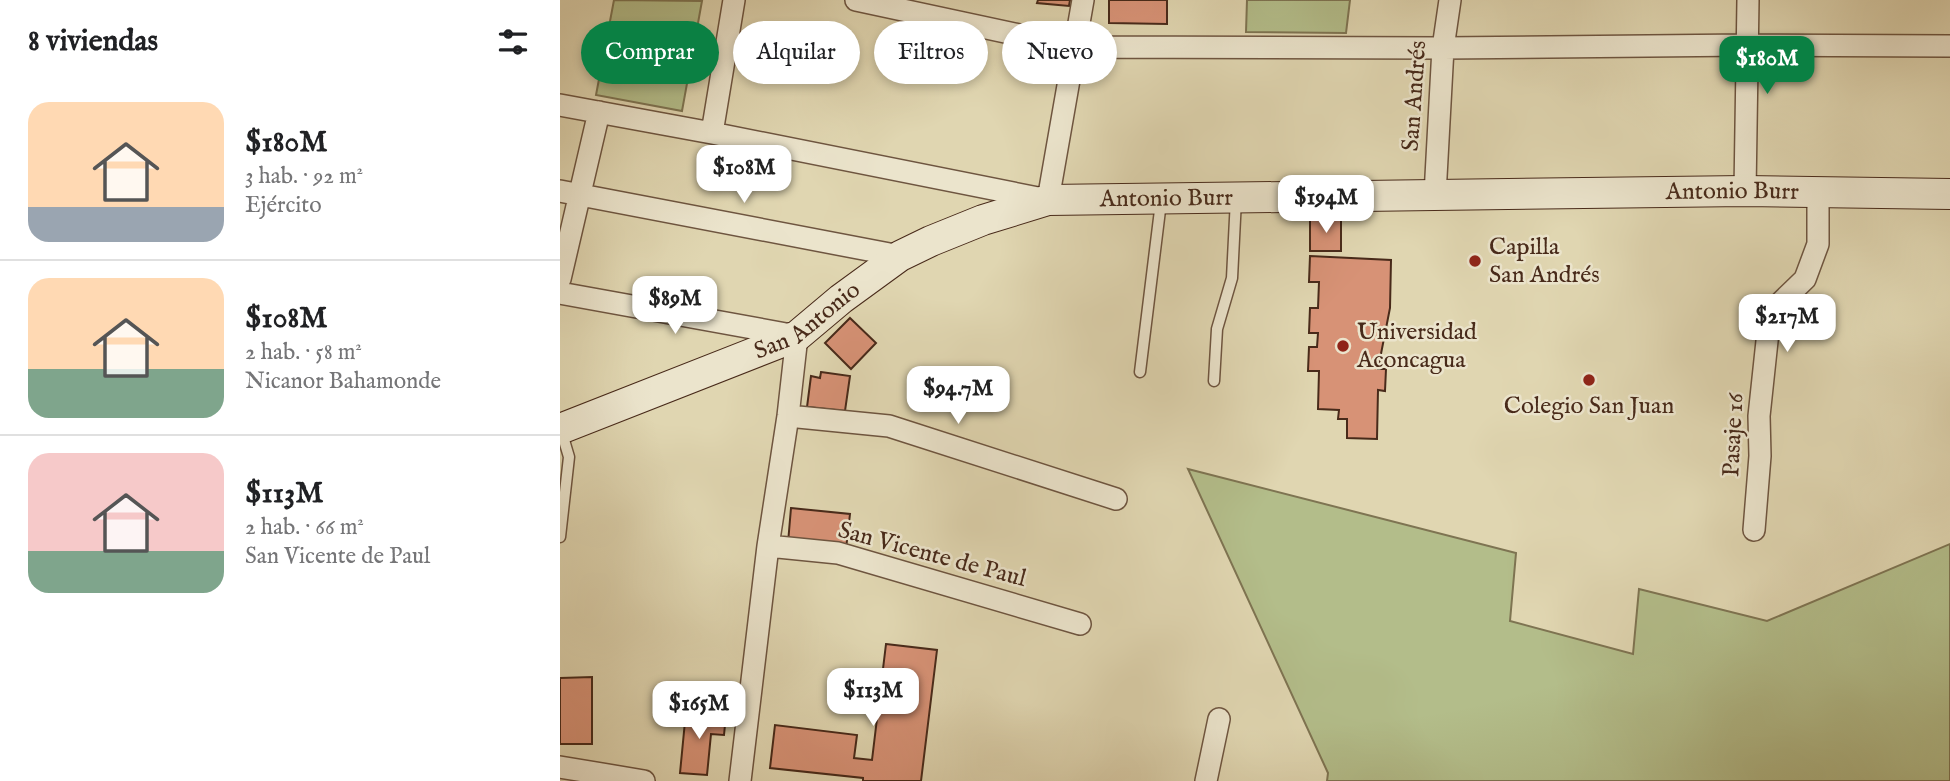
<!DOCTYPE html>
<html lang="es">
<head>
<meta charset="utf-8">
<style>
	body { margin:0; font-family:"IM FELL English",serif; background:#f6f6f6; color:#202124; height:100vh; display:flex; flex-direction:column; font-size:26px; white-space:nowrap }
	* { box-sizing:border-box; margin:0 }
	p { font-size:23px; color:#757577 }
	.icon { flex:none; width:38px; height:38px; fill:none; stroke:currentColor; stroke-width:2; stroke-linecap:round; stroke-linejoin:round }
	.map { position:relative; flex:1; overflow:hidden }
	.sheet { display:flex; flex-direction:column; background:#fff; width:560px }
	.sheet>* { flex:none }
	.guide { position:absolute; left:21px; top:21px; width:665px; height:63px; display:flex; gap:14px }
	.price { position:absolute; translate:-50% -60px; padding:0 16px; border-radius:14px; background:#fff; color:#222; font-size:23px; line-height:46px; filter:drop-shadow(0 2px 4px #0008) }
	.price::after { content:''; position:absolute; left:50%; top:42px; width:21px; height:16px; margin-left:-10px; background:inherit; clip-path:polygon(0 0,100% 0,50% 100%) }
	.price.active { background:#0b8043; color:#fff }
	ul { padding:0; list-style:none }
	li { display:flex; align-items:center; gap:21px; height:175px; padding:0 28px }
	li+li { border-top:2px solid #e0e0e0 }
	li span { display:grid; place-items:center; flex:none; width:196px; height:140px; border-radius:21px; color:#555 }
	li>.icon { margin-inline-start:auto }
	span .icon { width:84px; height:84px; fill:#fffc; stroke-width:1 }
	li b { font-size:30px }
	h2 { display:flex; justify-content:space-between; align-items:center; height:84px; padding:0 28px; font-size:30px }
	.chip { padding:0 24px; border-radius:32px; background:#fff; box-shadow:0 4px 10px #0003; font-size:24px; line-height:63px }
	.chip.active { background:#0b8043; color:#fff }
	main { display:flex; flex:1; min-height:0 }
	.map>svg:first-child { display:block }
	.green { fill:#b3bd8a; stroke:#7e7452; stroke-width:2 }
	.building { fill:#d79276; stroke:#482a1a; stroke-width:2 }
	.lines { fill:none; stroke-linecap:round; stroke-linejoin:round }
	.lane-casing { stroke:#6e5540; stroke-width:13 }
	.street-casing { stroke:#6e5540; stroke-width:24 }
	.secondary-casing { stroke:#482a1a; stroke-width:32 }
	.lane { stroke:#ebe4cc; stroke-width:10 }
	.street { stroke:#ebe4cc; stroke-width:21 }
	.secondary { stroke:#ebe4cc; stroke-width:30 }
	.poi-dot { fill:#8f2418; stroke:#ebe4cc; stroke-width:2.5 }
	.labels { text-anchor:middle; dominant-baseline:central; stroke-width:5; stroke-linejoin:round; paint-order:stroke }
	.street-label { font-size:24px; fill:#482a1a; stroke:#ebe4cc }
	.poi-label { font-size:24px; fill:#482a1a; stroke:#ebe4cc; text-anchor:start }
</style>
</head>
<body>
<main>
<section class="sheet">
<h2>8 viviendas<svg class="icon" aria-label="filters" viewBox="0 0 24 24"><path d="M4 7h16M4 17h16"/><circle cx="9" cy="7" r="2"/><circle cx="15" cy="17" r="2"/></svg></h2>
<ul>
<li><span style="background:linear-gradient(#ffd9b3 75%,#9aa5b1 0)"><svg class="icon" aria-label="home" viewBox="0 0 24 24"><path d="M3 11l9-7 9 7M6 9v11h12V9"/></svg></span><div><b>$180M</b><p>3 hab. · 92 m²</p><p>Ejército</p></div></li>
<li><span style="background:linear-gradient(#ffd9b3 65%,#7fa58c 0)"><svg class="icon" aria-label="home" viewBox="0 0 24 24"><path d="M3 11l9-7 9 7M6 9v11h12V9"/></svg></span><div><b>$108M</b><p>2 hab. · 58 m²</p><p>Nicanor Bahamonde</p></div></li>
<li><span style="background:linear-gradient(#f6c9c9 70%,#7fa58c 0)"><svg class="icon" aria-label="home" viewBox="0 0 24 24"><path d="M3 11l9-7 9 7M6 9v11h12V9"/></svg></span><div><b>$113M</b><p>2 hab. · 66 m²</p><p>San Vicente de Paul</p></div></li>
</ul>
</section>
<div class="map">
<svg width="1390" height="781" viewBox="0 0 1390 781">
	<rect width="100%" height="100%" fill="#e0d6b1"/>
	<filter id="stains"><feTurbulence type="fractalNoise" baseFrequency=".00286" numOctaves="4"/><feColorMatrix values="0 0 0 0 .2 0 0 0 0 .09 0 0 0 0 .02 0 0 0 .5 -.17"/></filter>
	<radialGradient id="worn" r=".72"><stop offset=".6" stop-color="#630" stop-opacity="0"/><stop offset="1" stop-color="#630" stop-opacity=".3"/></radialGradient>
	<path class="green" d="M54 0 142 1 122 111 36 95Z
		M687 0H790L786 33 686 32Z
		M628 469 956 553 950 621 1073 654 1079 589 1207 621 1390 544V781H767L768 773Z"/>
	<path class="building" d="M478 0H510L509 6 477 3Z
		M549 0H607V24L549 23Z
		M750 219H781V251H750Z
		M750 256 831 260 830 308 818 369H826L825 391 818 390 817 439 787 438V419H778L779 410 758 409 759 371H748L749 347H757L758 333H749L750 308H758L759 282H749Z
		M290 318 316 343 291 369 265 343Z
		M261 372 290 376 285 411 247 407 251 376 260 378Z
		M231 508 290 514 286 549 228 543Z
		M326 644 377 650 361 781H303V778L210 768 215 725 297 735 294 758 312 760Z
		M32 677V744H0V678Z
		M126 711 166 715 164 735 151 734 147 775 120 773Z"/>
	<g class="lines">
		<g class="lane-casing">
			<path id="lane" d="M580 372 601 202
				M654 381 657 329 672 278 676 199
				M0 537 9 457 1 430"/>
		</g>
		<g class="street-casing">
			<path id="street" d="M296 0 515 47 883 48 1187 45 1390 46
				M0 105 152 133 488 200 523 0
				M152 133 174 0
				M0 191 340 256
				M1185 191 1188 0
				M875 195 883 48 890 0
				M0 279 39 112
				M0 293 237 336 228 416 208 546 180 781
				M228 416 329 426 556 499
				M1194 530 1200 456 1199 416 1210 313 1245 279 1258 244V193
				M208 546 278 553 520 624
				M0 767 84 781
				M646 781 659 719"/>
		</g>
		<g class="secondary-casing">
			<g id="secondary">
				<path id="s1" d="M0 429 237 336 281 299 340 256 371 241 423 220 488 200 1185 191 1390 194"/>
			</g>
		</g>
		<use href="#lane" class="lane"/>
		<use href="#street" class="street"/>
		<use href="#secondary" class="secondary"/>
	</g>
	<g class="poi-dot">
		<circle cx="915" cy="261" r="7"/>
		<circle cx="783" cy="346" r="7"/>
		<circle cx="1029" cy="380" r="7"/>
	</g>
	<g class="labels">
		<g class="street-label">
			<text transform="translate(855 96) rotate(-86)">San Andrés</text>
			<text stroke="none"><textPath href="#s1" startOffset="1228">Antonio Burr</textPath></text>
			<text stroke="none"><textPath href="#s1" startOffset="662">Antonio Burr</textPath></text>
			<text stroke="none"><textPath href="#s1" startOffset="271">San Antonio</textPath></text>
			<text transform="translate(1174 435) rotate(-87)">Pasaje 16</text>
			<text transform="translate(372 555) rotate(15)">San Vicente de Paul</text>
		</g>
		<g class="poi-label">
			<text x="929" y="247">Capilla<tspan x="929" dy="28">San Andrés</tspan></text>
			<text x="797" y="332">Universidad<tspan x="797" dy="28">Aconcagua</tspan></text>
			<text x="1029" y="406" text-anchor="middle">Colegio San Juan</text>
		</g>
	</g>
	<rect width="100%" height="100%" filter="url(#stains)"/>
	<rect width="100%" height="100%" fill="url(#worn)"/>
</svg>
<b class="price active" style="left:1207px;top:96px">$180M</b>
<b class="price" style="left:184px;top:205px">$108M</b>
<b class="price" style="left:766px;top:235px">$194M</b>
<b class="price" style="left:115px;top:336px">$89M</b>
<b class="price" style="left:1227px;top:354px">$217M</b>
<b class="price" style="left:398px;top:426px">$94.7M</b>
<b class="price" style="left:313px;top:728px">$113M</b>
<b class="price" style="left:139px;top:741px">$165M</b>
<div class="guide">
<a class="chip active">Comprar</a>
<a class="chip">Alquilar</a>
<a class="chip">Filtros</a>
<a class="chip">Nuevo</a>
</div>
</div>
</main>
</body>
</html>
